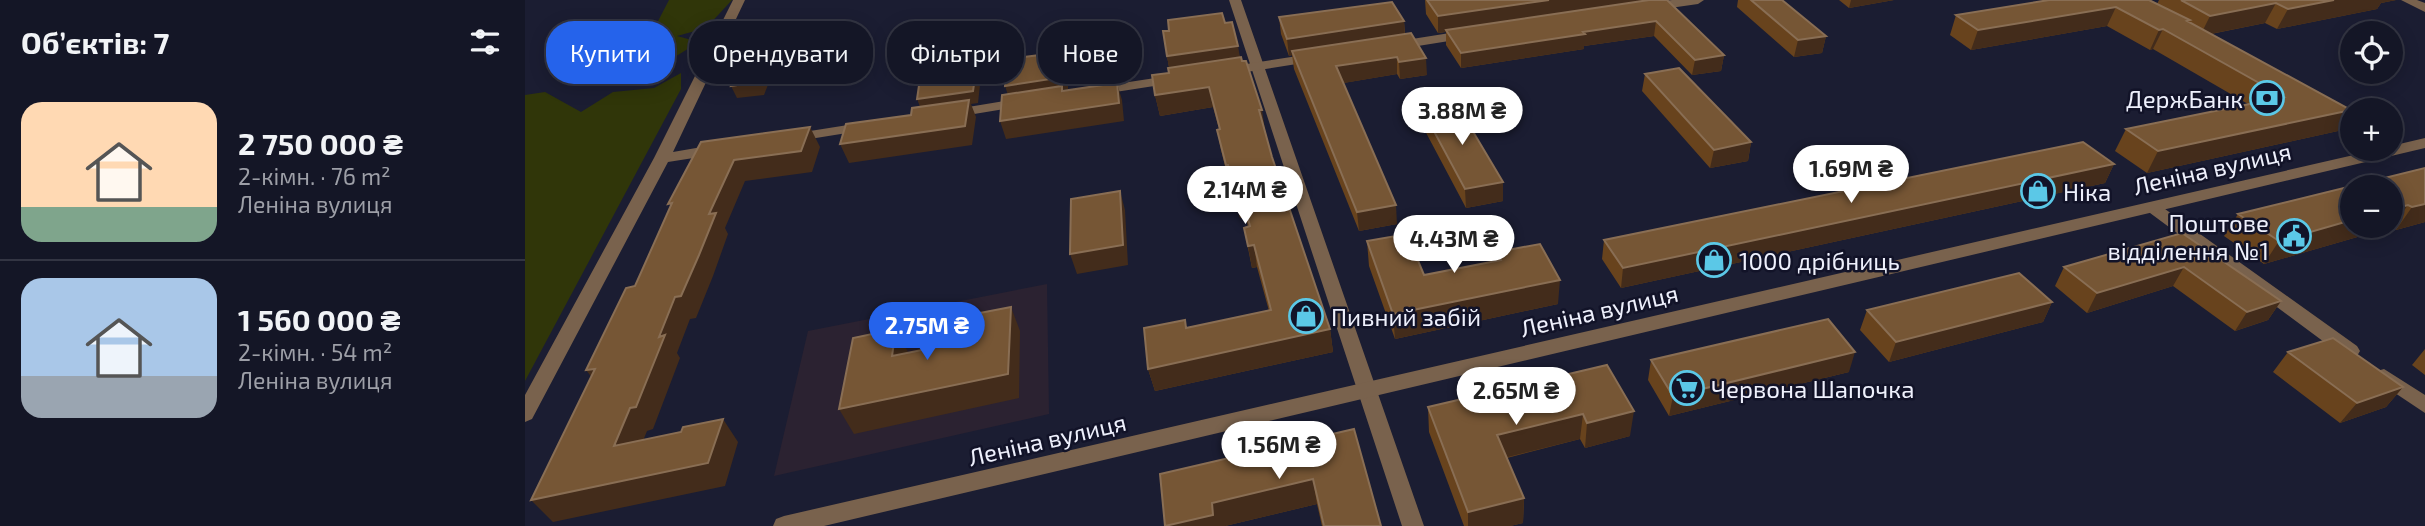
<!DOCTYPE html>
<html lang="uk">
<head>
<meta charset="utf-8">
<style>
	body { margin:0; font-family:"Exo 2",sans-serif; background:#1d1f2e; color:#f1f3f6; height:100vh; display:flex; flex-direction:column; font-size:26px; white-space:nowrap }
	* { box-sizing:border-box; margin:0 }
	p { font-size:23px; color:#9d9fa7 }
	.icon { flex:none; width:38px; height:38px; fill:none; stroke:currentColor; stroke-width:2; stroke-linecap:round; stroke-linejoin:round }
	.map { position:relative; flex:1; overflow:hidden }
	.drawer { display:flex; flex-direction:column; background:#141626; width:525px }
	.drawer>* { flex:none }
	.top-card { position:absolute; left:21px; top:21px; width:665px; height:63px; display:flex; gap:14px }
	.fabs { position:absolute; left:1815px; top:21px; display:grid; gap:14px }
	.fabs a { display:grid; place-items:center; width:63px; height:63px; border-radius:50%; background:#141626; box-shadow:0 4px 18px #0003,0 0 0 2px #333543; font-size:35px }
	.price { position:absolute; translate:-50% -60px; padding:0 16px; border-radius:24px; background:#fff; color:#222; font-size:23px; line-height:46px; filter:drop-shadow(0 2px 4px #0008) }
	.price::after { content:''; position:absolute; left:50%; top:42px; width:21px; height:16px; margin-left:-10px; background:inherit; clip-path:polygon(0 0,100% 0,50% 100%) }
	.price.selected { background:#2563eb; color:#fff }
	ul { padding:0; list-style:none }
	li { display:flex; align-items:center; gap:21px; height:175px; padding:0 21px }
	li+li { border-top:2px solid #333543 }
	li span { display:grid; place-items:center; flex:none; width:196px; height:140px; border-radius:21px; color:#555 }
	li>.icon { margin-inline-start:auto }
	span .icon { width:84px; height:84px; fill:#fffc; stroke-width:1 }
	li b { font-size:30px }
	h2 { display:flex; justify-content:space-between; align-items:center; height:84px; padding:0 21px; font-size:30px }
	.tag { padding:0 24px; border-radius:28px; background:#141626; box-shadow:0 4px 18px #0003,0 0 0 2px #333543; font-size:24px; line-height:63px }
	.tag.selected { background:#2563eb; color:#fff }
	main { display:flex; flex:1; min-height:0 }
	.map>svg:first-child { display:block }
	.education { fill:#2b2231 }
	.green { fill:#303609 }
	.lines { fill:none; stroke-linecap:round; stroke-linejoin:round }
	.minor { fill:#79624d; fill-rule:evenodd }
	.tertiary { fill:#79624d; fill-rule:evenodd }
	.wall { fill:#68431d }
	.shaded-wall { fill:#432c1b }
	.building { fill:#765635; stroke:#896e54; stroke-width:2 }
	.labels { text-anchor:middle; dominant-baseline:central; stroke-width:5; stroke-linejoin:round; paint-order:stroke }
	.poi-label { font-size:24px; fill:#eef0fc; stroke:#121328; text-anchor:start }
	.street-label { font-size:24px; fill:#eef0fc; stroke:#121328 }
</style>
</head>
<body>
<main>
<section class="drawer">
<h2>Об’єктів: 7<svg class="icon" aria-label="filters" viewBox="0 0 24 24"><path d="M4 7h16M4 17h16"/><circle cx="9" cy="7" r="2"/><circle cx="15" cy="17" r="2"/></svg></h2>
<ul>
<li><span style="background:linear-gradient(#ffd9b3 75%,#7fa58c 0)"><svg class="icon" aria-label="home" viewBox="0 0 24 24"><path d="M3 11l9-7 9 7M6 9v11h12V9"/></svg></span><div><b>2 750 000 ₴</b><p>2-кімн. · 76 m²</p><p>Леніна вулиця</p></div></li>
<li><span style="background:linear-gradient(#a9c7e8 70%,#9aa5b1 0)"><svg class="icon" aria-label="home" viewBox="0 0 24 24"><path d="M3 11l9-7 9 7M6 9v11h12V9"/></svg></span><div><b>1 560 000 ₴</b><p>2-кімн. · 54 m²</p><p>Леніна вулиця</p></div></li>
</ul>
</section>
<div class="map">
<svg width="1900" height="526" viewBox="0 0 1900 526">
	<rect width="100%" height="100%" fill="#1b1d32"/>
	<path class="education" d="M522 284 524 414 249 476 283 331Z"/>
	<path class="green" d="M144 0H207L181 28 152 36 174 42 119 76 115 63 77 85 70 70 94 52 92 46 72 50 102 28 113 34 131 25Z
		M156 73V89L0 381V95L20 92 56 112 88 92 129 88Z"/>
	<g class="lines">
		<path class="minor" d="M704 0H716L899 526H877Z
			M1876 0H1892L1900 3V12Z
			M1796 108 1827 123V133L1791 115 1789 112 1791 109Z
			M1627 202 1633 204 1832 346 1835 351 1832 356H1818L1621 210 1619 207Z
			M1859 369 1900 395V413L1852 381 1849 376 1852 371Z"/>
		<path class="tertiary" d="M208 0H220L148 152 194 144 202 149 194 154 143 162 7 419 0 422V395L129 158Z
			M1147 0H1179L1173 4 1124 11 1118 7 1124 3Z
			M944 30 949 31V37L868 50 861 46 868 42Z
			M792 53 799 57 797 60 702 75 695 71 702 67Z
			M650 75 655 76V82L571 95 564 91 571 87Z
			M498 98 503 99V105L425 118 418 114 425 110Z
			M342 122 349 126 347 129 266 142 259 138 266 134Z
			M1900 138V148L299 526H248L251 519 259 516 1855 149H1866V146Z"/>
	</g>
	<path class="wall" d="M900 0H1142L1199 55 1196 71 1167 75 1129 36 1059 46V49L936 68 921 45V32L913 33 901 14Z
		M1213 0H1257L1301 36 1297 53 1269 57 1212 7Z
		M1314 0H1369L1324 8Z
		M1634 0H1871L1856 3 1852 9 1752 29 1740 23 1686 34 1826 110 1813 131 1622 173 1590 151 1601 129 1723 104 1628 49 1625 50 1582 26 1446 50 1425 35 1431 15 1632 4Z
		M754 17 879 21 880 34 902 75 875 79 872 74 818 83 872 224 834 231 769 69 767 55 764 56 756 34Z
		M700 23 715 57 740 130 747 157 805 329 808 352 630 391 623 369 662 328 744 311 732 267 727 268 719 228 723 227 721 217 715 218 707 186H705L696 150 692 130 694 129 688 107 635 116 630 95 644 73V67L642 56Z
		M1120 74 1226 142 1223 161 1185 168 1117 91Z
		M897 109 978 182V201L941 208 898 127Z
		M1589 164 1580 183 1096 288 1077 259 1079 240Z
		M1900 168V222L1871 230 1867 227 1739 264 1699 236 1713 214Z
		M1657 233 1756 301 1743 320 1710 331 1648 286 1562 313 1530 286 1539 267Z
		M842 241 899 275 972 261V252L1033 304 870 339 844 266Z
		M1527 302 1518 322 1364 362 1335 330 1342 310Z
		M1900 349V375L1887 365Z
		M1763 352 1878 387 1861 407 1815 423 1748 372Z
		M1126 360 1324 372 1144 416 1123 380Z
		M1082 365 1105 436 1060 448 1055 439 982 458 999 498 998 523 985 526H939L904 432 903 407Z
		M829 429 856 526H797L792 504 700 526Z"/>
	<path class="shaded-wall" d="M1024 0H1126L913 33V16Z
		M1326 0H1369L1324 8Z
		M1809 0H1871L1856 3 1852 9 1752 29 1763 9Z
		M1751 3 1740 23 1675 36 1685 16Z
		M1591 7 1582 26 1446 50 1453 30Z
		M879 21 880 38 767 51V55L764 56 762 39Z
		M1131 21 1129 36 1059 46V49L936 68V53L1058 32Z
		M1638 29 1628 49 1625 50 1634 30Z
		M1301 36 1297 53 1269 57 1273 40Z
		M713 46 716 63 645 74 642 56Z
		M539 52 543 64V89L484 98 480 86Z
		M244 55 250 67 239 95 212 98 206 86Z
		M1199 55 1196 71 1167 75 1170 60Z
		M872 57V74L813 84 811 66Z
		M901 58 902 75 875 79 874 62Z
		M452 64 456 76 453 103 446 104 451 117 447 145 324 163 315 144 397 112 392 99Z
		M592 83 597 100 599 121 481 139 475 121Z
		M684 87 688 107 635 116 630 95Z
		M734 110H737L740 130H737Z
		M1826 110 1813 131 1622 173 1633 151Z
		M285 127 295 147 287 172 220 181 200 228 203 234 188 276 171 318 165 319 152 353 155 358 128 429 122 431 107 468 89 446 184 214 209 160Z
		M1226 142 1223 161 1185 168 1189 150Z
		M1589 164 1580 183 1096 288 1098 268Z
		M701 165H703L707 186H705Z
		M978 182V201L941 208 940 189Z
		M595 191 600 210 603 265 552 274 545 254Z
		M717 196 721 217 715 218 711 197Z
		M1900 204V222L1871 230 1887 207Z
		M871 205 872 224 834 231 832 212Z
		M1883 205 1867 227 1739 264 1754 241 1827 220V226H1866V210Z
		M729 245 732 267 727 268 723 246Z
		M1659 267 1648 286 1562 313 1572 293Z
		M1035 280 1033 304 870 339 868 314Z
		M1756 301 1743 320 1710 331 1722 312Z
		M1527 302 1518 322 1364 362 1371 342Z
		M486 307 495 331 494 398 329 434 314 409 483 374Z
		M371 329 384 354 367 356Z
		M805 329 808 352 630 391 623 369Z
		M1330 352 1324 372 1144 416 1148 396Z
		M70 369 79 393 61 370Z
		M1878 387 1861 407 1815 423 1832 403Z
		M1109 411 1105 436 1060 448 1062 423Z
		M1058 414 1055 439 971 460 972 435Z
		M198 419 213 442 200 486 28 522 6 500Z
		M788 479 792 504 700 526H641L687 503Z
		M999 498 998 523 985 526H943V512Z"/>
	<path class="building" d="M902 0H1024L913 16Z
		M1124 0H1142L1199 55 1170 60 1131 21 1058 32 1060 34 936 53 921 30Z
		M1226 0H1257L1301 36 1273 40Z
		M1524 0H1624L1665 20 1662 21 1826 110 1633 151 1601 129 1759 97 1638 29 1634 30 1591 7 1453 30 1431 15Z
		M1656 0H1809L1763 9 1751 3 1685 16Z
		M867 2 879 21 762 39 754 17Z
		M697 13 700 23 707 22 713 46 642 56 638 31H644L643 20Z
		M886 33 901 58 874 62 872 57 811 66 871 205 832 212 767 51Z
		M539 52V77L480 86 482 59Z
		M244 55 232 82 206 86 218 59Z
		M716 57 717 61H721L737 110H734L747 157 805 329 623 369 619 328 660 320 661 328 746 310 729 245 723 246 719 228 725 226 717 196 711 197 703 165H701L692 130 695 129 684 87 630 95 627 75 644 73 643 68Z
		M452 64 448 91 392 99 396 72Z
		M1154 68 1226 142 1189 150 1120 74Z
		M592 83 594 103 475 121 477 95 537 86V91Z
		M444 100 440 126 315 144 321 124 386 115 387 108Z
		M931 103 978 182 940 189 897 109Z
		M285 127 276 151 209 160 184 214 191 213 174 255 156 296 150 297 134 337 140 335 111 407 105 408 89 446 156 432 158 427 198 419 183 463 6 500 70 369 61 370 101 288 110 286 147 203 143 204 176 142Z
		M1558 142 1589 164 1098 268 1079 240Z
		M1900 168V204L1887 207 1883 205 1866 210V187H1827V220L1754 241 1713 214Z
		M595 191 598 245 545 254 546 199Z
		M1657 233 1756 301 1722 312 1659 267 1572 293 1539 267Z
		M882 234 899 275 976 260 972 252 1015 244 1035 280 868 314 842 241Z
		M1494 273 1527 302 1371 342 1342 310Z
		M486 307 483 374 314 409 328 338 371 329 367 356 442 341 444 315Z
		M1303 319 1330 352 1148 396 1126 360Z
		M1808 338 1878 387 1832 403 1763 352Z
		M1082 365 1109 411 1062 423 1058 414 972 435 999 498 943 512 903 407Z
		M829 429 856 526H799L788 479 687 503 688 515 640 526 635 474Z"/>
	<defs>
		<g id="bank-ring" transform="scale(1.75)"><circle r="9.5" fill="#121328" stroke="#5bc8e7" stroke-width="1.5"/><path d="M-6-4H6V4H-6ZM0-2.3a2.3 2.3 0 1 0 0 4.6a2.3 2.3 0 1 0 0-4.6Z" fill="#5bc8e7"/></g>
		<g id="shop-ring" transform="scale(1.75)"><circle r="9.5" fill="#121328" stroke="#5bc8e7" stroke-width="1.5"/><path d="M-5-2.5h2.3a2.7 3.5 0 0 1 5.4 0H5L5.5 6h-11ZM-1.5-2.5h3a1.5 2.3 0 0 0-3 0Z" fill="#5bc8e7"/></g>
		<g id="civic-ring" transform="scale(1.75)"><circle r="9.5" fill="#121328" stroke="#5bc8e7" stroke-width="1.5"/><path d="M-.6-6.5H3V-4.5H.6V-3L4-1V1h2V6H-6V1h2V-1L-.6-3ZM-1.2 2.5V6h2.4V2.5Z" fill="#5bc8e7"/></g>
		<g id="supermarket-ring" transform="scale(1.75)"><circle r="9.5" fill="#121328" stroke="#5bc8e7" stroke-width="1.5"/><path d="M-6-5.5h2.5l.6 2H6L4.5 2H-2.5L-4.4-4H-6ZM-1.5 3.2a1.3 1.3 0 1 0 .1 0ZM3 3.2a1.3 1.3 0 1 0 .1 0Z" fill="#5bc8e7"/></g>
	</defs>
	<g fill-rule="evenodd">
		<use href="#bank-ring" x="1742" y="98"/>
		<use href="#shop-ring" x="1513" y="191"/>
		<use href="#civic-ring" x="1769" y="236"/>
		<use href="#shop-ring" x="1189" y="260"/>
		<use href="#shop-ring" x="781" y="316"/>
		<use href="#supermarket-ring" x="1162" y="388"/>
	</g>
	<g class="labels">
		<g class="poi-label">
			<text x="1718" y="98" text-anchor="end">ДержБанк</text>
			<text x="1538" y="191">Ніка</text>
			<text x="1744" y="222" text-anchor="end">Поштове<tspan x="1744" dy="28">відділення №1</tspan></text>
			<text x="1214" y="260">1000 дрібниць</text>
			<text x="806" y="316">Пивний забій</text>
			<text x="1186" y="388">Червона Шапочка</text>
		</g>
		<g class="street-label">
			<text transform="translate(1687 168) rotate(-13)">Леніна вулиця</text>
			<text transform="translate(1074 310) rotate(-13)">Леніна вулиця</text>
			<text transform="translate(522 439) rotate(-13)">Леніна вулиця</text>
		</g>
	</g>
</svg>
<div class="fabs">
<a><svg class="icon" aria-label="locate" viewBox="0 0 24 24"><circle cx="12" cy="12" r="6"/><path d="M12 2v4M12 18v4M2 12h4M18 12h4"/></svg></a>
<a>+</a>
<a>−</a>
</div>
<b class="price" style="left:937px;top:147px">3.88M ₴</b>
<b class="price" style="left:1326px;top:205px">1.69M ₴</b>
<b class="price" style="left:720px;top:226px">2.14M ₴</b>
<b class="price" style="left:929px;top:275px">4.43M ₴</b>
<b class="price selected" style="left:402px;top:362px">2.75M ₴</b>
<b class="price" style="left:991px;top:427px">2.65M ₴</b>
<b class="price" style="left:754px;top:481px">1.56M ₴</b>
<div class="top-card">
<a class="tag selected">Купити</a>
<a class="tag">Орендувати</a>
<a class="tag">Фільтри</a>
<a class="tag">Нове</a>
</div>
</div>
</main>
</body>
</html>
